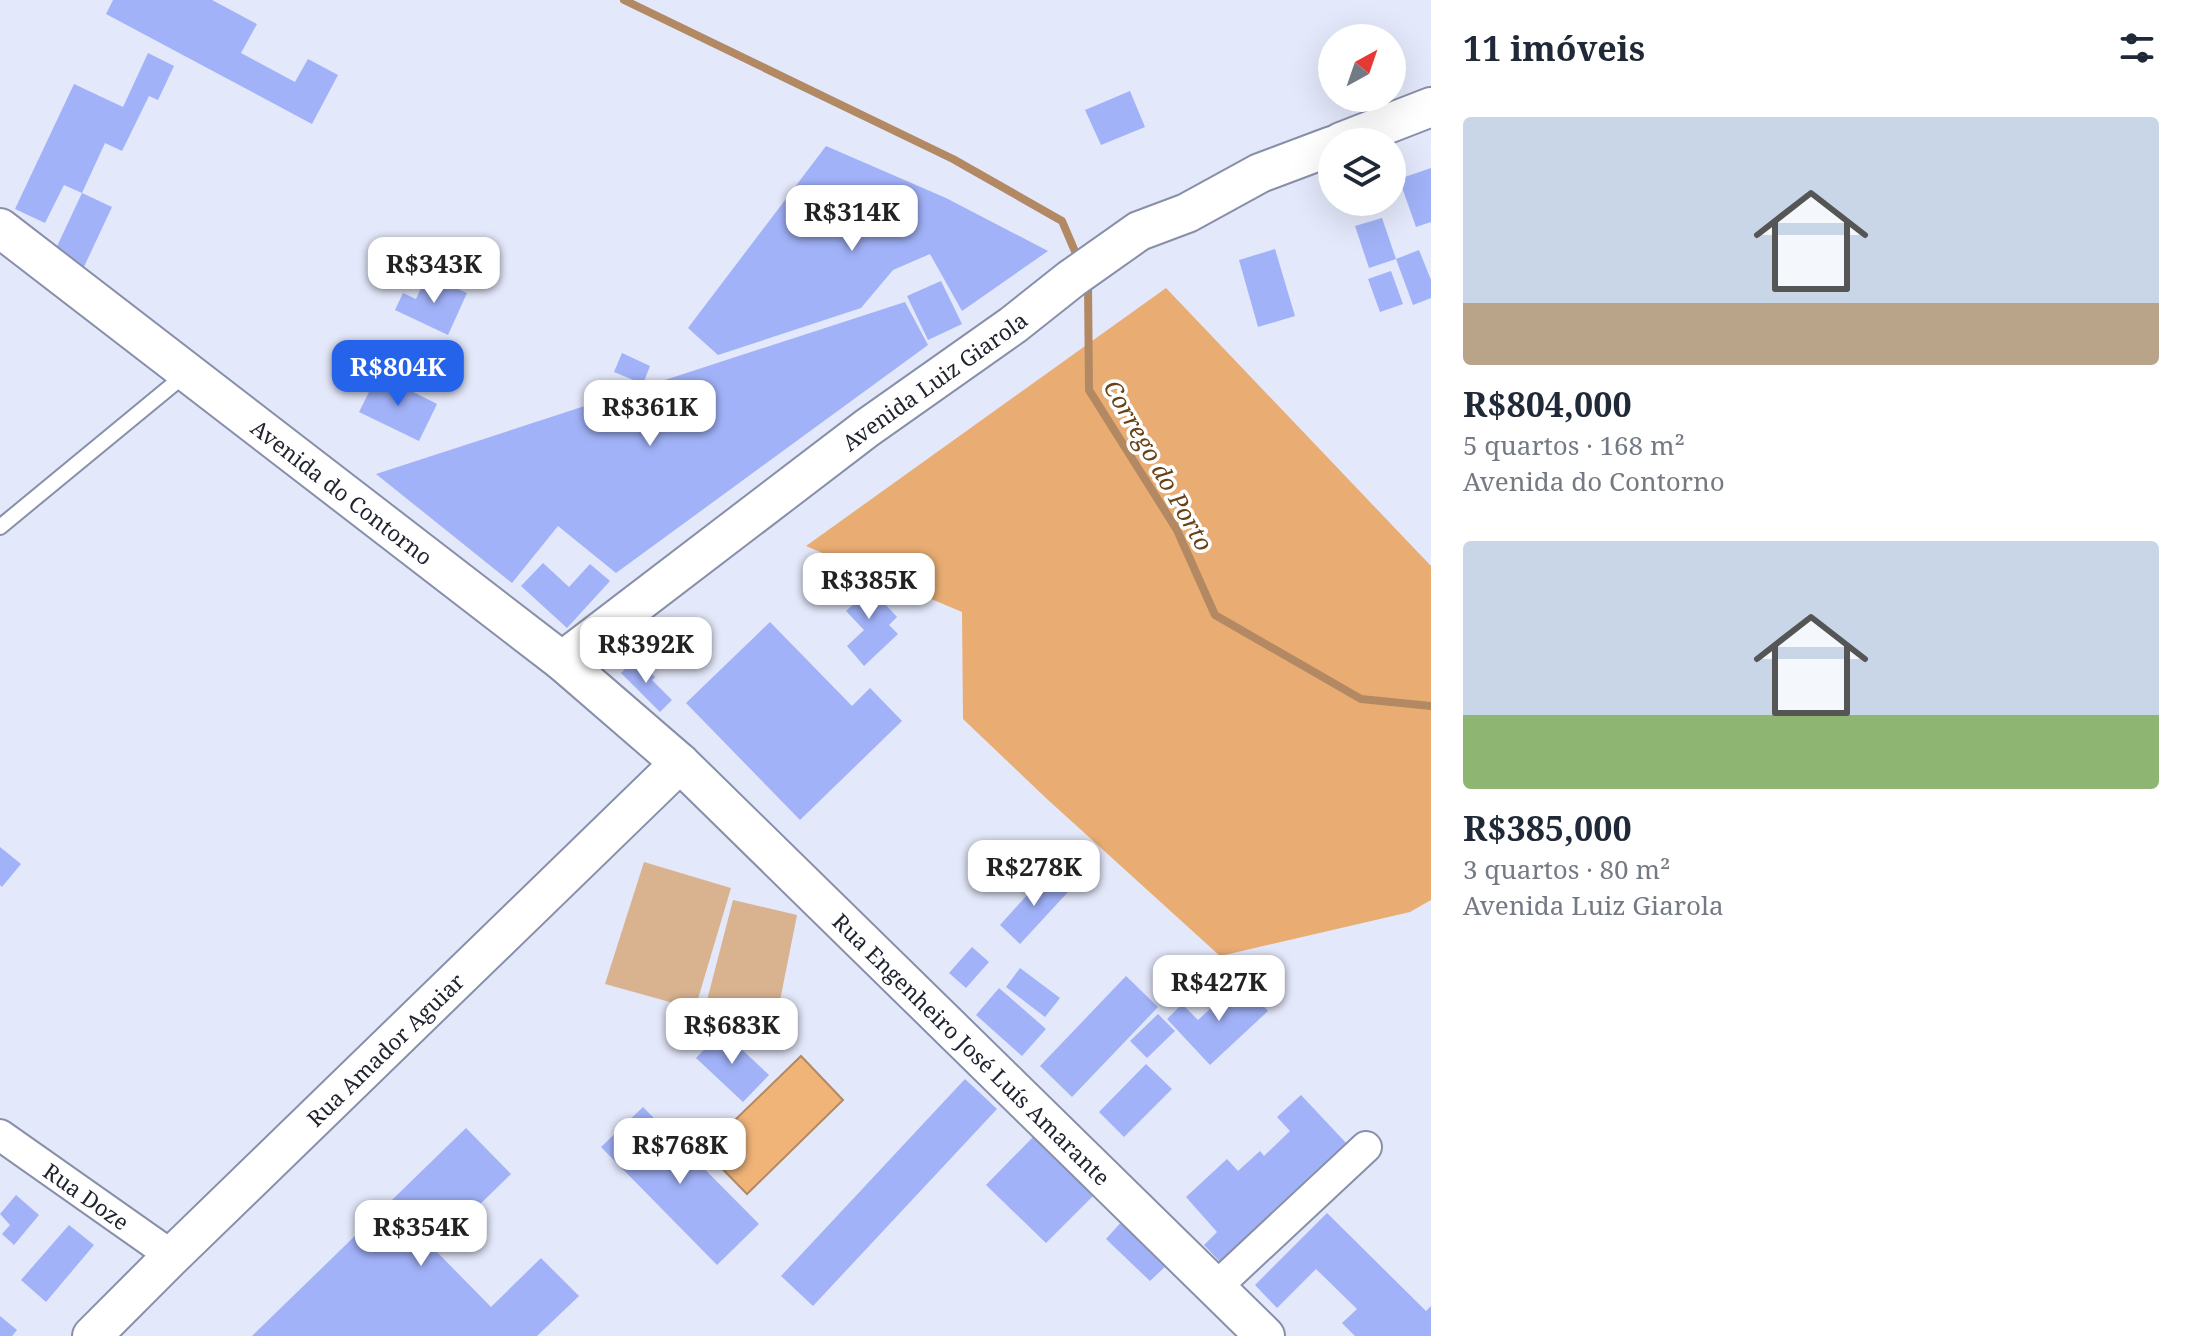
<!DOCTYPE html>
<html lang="pt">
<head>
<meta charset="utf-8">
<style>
	body { margin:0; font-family:"Noto Serif",serif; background:#f2f2f3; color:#1f2937; height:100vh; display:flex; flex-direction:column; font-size:30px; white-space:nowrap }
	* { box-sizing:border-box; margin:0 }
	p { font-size:26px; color:#747a83 }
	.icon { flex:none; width:44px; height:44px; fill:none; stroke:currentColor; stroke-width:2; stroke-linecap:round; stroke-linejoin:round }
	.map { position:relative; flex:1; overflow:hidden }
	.sheet { display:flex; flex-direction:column; background:#fff; width:760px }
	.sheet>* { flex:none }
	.needle { width:52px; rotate:40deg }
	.controls { position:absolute; left:1318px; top:24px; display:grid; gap:16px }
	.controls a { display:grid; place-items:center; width:88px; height:88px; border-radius:50%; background:#fff; box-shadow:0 8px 32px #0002; font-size:40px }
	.price { position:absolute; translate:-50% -68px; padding:0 18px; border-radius:16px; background:#fff; color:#222; font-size:26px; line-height:52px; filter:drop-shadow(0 2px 4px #0008) }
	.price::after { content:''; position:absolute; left:50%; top:48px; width:24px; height:18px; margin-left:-12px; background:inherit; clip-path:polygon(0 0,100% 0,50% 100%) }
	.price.selected { background:#2563eb; color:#fff }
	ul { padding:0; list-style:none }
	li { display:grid; align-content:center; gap:16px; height:424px; padding:0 32px }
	li span { display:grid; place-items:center; height:248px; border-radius:8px; color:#555 }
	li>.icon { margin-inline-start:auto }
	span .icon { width:144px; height:144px; fill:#fffc; stroke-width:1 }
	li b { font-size:34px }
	h2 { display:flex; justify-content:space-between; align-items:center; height:96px; padding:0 32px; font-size:34px }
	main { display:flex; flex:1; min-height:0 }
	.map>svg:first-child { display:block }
	.green { fill:#d9b390 }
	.forest { fill:#e9ad73 }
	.water { fill:#f0b479; stroke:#b28963; stroke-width:2 }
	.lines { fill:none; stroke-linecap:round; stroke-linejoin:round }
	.stream { stroke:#b28963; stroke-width:8 }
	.building { fill:#a1b2f8 }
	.service-casing { stroke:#888fa9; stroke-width:18 }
	.minor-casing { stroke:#888fa9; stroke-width:34 }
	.tertiary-casing { stroke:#888fa9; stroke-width:42 }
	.service { stroke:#fff; stroke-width:14 }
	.minor { stroke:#fff; stroke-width:30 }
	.tertiary { stroke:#fff; stroke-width:38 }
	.labels { text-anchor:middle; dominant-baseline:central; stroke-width:7; stroke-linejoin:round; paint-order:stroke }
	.street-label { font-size:22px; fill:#21242f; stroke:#fff }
	.water-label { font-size:24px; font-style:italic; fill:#684115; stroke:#fff }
</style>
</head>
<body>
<main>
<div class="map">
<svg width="1431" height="1336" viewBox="0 0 1431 1336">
	<rect width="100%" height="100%" fill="#e3e8fa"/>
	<path class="green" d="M644 862 731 888 695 1009 605 984Z
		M733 900 797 915 774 1031 705 1008Z"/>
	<path class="forest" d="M1166 288 1431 566V900L1410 912 1220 956 1047 799 963 719 962 612 806 546Z"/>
	<path class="water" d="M801 1056 843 1100 747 1194 704 1150Z"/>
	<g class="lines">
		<path class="stream" d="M624 0 953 159 1062 221 1077 256
			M1088 284 1089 390 1177 530 1215 615 1361 699 1431 706"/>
	</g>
	<path class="building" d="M113 0H212L257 24 241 53 295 82 308 59 338 75 312 124 106 14Z
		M148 53 174 66 158 100 149 96 122 151 105 143 82 193 112 207 82 271 52 257 82 193 64 185 45 223 15 209 74 84 123 107Z
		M1130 91 1145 127 1101 145 1085 110Z
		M826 146 946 198 1048 251 962 311 930 254 893 270 861 308 718 355 688 328Z
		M1431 168V222L1416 227 1399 179Z
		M1382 218 1396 259 1419 250 1431 280V298L1413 305 1396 259 1369 268 1355 226Z
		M1275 249 1295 316 1258 327 1239 260Z
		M1391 271 1403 304 1380 312 1368 279Z
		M427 275 467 293 448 335 395 310 403 293 416 299Z
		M941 281 962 324 928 340 907 296Z
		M905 302 928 345 616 573 558 526 512 583 376 474Z
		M622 353 650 366 643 384 614 372Z
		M378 374 437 404 419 441 359 412Z
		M543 563 569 587 590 564 610 581 567 628 521 586Z
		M859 576 897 617 889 625 898 634 864 666 847 646 864 630 846 611 855 603 843 591Z
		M770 622 852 706 870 688 902 721 800 820 686 703Z
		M636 658 655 677 652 680 672 700 660 712 621 673Z
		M0 847 21 864 2 887 0 885Z
		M1047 873 1068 892 1020 944 1000 925Z
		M972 947 989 962 966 988 949 973Z
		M1020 968 1060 998 1045 1017 1006 987Z
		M1126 976 1158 1007 1072 1097 1040 1066Z
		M1240 981 1268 1011 1210 1065 1167 1019 1182 1004 1198 1020Z
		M999 988 1046 1029 1022 1056 976 1015Z
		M1158 1014 1175 1031 1147 1058 1130 1041Z
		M722 1031 769 1075 743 1102 696 1058Z
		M1146 1064 1172 1089 1124 1137 1099 1112Z
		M965 1079 997 1109 813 1306 781 1276Z
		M1301 1095 1348 1145 1221 1263 1204 1245 1217 1232 1186 1197 1227 1159 1238 1171 1260 1151 1264 1156 1290 1131 1277 1117Z
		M643 1107 759 1224 717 1265 601 1147Z
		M466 1128 511 1174 434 1249 491 1307 541 1258 579 1296 537 1336H252Z
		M1034 1136 1094 1195 1046 1243 986 1185Z
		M16 1195 39 1215 14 1245 2 1234 10 1225 0 1214Z
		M1327 1213 1426 1311 1431 1306V1336H1355L1342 1323 1357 1309 1316 1269 1277 1308 1255 1285Z
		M1123 1220 1168 1264 1150 1281 1106 1239Z
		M69 1225 94 1245 46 1302 21 1280Z
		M0 1316 17 1330 12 1336H0Z"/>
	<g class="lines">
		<g class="service-casing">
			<path id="service" d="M0 527 187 373"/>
		</g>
		<g class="minor-casing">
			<g id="minor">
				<path id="s1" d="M0 1135 172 1256"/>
				<path d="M1215 1288 1366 1147"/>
			</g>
		</g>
		<g class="tertiary-casing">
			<g id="tertiary">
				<path d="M1341 142 1431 107"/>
				<path id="s2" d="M0 228 562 661 680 763 1265 1336"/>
				<path id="s3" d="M562 661 867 428 1013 325 1071 279 1139 231 1187 213 1260 173 1332 146"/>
				<path id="s4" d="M92 1336 172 1256 680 763"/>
			</g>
		</g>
		<use href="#service" class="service"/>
		<use href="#minor" class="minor"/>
		<use href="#tertiary" class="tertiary"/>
	</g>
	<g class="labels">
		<g class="street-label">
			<text stroke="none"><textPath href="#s3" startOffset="466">Avenida Luiz Giarola</textPath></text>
			<text stroke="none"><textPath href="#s2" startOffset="432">Avenida do Contorno</textPath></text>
			<text stroke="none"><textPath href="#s4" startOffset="410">Rua Amador Aguiar</textPath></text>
			<text stroke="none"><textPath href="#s2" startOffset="1274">Rua Engenheiro José Luís Amarante</textPath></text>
			<text stroke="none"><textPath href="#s1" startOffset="106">Rua Doze</textPath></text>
		</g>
		<g class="water-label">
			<text transform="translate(1159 465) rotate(60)">Corrego do Porto</text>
		</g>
	</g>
</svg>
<div class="controls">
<a><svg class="needle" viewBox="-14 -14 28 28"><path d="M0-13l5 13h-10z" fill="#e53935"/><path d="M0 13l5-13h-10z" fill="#747a83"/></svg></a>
<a><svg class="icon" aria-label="layers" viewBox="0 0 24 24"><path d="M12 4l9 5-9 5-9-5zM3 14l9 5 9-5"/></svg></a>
</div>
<b class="price" style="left:852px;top:253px">R$314K</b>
<b class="price" style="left:434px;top:305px">R$343K</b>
<b class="price selected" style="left:398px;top:408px">R$804K</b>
<b class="price" style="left:650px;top:448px">R$361K</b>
<b class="price" style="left:869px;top:621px">R$385K</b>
<b class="price" style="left:646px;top:685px">R$392K</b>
<b class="price" style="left:1034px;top:908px">R$278K</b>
<b class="price" style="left:1219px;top:1023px">R$427K</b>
<b class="price" style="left:732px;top:1066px">R$683K</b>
<b class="price" style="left:680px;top:1186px">R$768K</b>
<b class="price" style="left:421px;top:1268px">R$354K</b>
</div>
<section class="sheet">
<h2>11 imóveis<svg class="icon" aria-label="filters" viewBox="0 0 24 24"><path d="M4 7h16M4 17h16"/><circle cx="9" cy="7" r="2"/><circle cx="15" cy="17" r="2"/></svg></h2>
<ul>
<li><span style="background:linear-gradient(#c9d6e8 75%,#b9a48a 0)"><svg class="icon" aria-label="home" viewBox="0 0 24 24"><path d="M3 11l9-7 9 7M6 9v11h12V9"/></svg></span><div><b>R$804,000</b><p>5 quartos · 168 m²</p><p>Avenida do Contorno</p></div></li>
<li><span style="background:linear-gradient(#c9d6e8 70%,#8fb573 0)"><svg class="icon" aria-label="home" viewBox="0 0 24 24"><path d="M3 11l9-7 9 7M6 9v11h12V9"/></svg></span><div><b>R$385,000</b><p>3 quartos · 80 m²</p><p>Avenida Luiz Giarola</p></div></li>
</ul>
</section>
</main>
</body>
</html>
